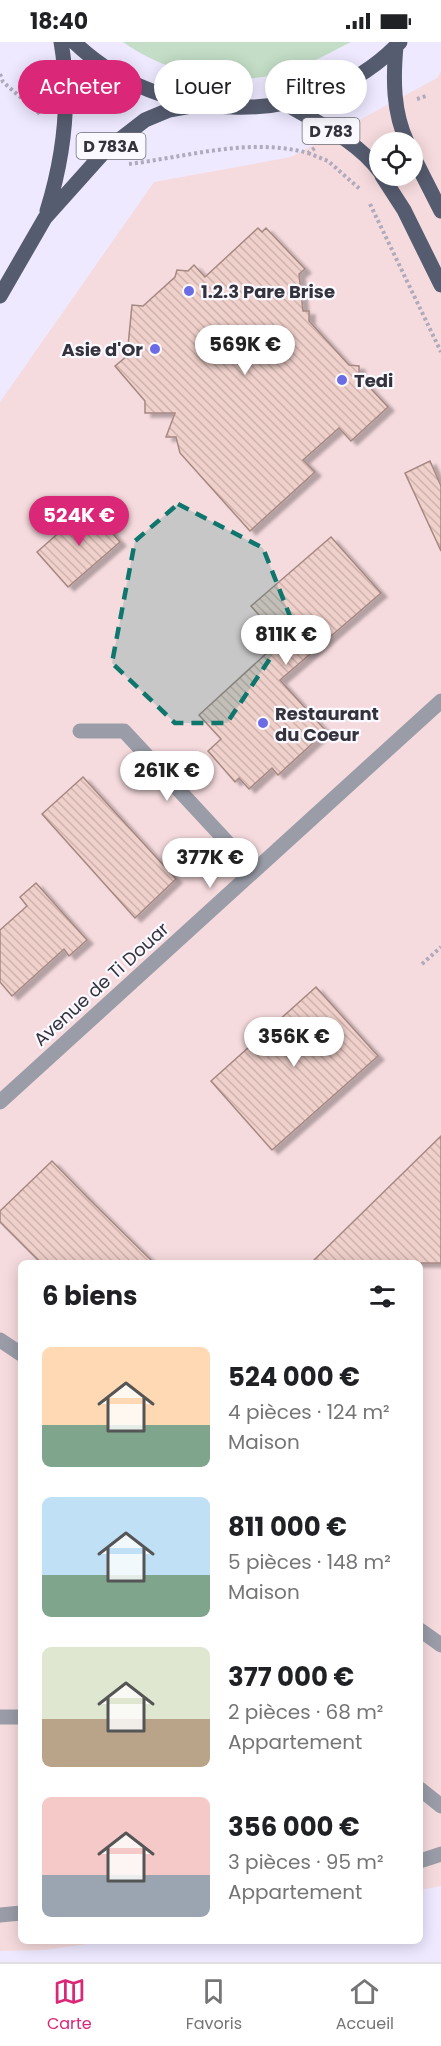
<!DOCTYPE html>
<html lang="fr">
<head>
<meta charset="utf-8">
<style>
	body { margin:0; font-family:Poppins,sans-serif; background:#f6f6f6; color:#202124; height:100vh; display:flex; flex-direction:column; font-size:22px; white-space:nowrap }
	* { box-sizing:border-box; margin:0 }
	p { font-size:20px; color:#757577 }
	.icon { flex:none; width:33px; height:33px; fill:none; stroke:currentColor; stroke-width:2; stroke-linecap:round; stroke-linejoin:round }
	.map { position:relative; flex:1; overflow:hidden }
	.panel { position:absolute; left:18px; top:1218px; width:405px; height:684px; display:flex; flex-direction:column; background:#fff; border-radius:9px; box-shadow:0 3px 15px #0003 }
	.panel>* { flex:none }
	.top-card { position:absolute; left:18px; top:18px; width:405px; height:54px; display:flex; gap:12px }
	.buttons { position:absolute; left:369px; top:90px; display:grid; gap:12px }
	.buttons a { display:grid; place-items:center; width:54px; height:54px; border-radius:50%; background:#fff; box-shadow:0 3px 15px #0003; font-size:30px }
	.price { position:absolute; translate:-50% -51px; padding:0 14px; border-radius:21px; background:#fff; color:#222; font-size:20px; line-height:39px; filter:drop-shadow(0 2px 3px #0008) }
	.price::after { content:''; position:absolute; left:50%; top:36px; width:18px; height:14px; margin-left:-9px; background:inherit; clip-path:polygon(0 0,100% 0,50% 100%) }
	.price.selected { background:#db2777; color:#fff }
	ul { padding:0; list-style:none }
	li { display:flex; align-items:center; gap:18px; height:150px; padding:0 24px }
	li span { display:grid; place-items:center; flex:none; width:168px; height:120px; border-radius:9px; color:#555 }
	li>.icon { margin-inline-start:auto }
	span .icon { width:72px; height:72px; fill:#fffc; stroke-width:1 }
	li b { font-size:26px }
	h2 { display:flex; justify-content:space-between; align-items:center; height:72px; padding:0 24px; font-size:26px }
	.chip { padding:0 21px; border-radius:27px; background:#fff; box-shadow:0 3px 15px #0003; font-size:21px; line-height:54px }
	.chip.selected { background:#db2777; color:#fff }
	.status { display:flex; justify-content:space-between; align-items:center; height:42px; padding:0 30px; background:#fff; direction:ltr }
	.status svg { height:16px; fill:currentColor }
	.tab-bar { display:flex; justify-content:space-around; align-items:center; height:84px; border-top:2px solid #e0e0e0; background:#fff; font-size:16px; color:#757577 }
	.tab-bar a { display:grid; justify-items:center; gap:3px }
	.tab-bar .selected { color:#db2777 }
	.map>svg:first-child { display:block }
	.commercial { fill:#f6dbde; fill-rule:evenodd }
	.grass { fill:#c3ddc6 }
	.building { fill:url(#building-back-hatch); stroke:#a58882; stroke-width:1.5; filter:url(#shadow) }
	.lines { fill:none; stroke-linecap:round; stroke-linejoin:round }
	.path { stroke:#afabbc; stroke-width:4; stroke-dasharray:3 3; stroke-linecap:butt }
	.minor { stroke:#9a9da8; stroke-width:15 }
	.major { stroke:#565c6f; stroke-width:15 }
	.marked { fill:#0f766e; fill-opacity:0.2; stroke:#0f766e; stroke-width:4.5; stroke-dasharray:12 8; stroke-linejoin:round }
	.poi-dot { fill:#6b6be4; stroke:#faf9ff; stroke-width:2 }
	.labels { text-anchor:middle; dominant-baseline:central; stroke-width:4.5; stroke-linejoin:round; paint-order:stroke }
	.shield { fill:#faf9ff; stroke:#6f6e76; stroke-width:1.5 }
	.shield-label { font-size:16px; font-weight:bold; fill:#34323c }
	.poi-label { font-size:18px; font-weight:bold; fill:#34323c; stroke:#faf9ff; text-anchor:start }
	.street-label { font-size:18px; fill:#34323c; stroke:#faf9ff }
</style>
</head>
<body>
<div class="status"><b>18:40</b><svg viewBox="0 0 49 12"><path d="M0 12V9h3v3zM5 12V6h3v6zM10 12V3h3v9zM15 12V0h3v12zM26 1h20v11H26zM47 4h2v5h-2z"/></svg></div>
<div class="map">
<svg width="441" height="1920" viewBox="0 0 441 1920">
	<defs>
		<pattern id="building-back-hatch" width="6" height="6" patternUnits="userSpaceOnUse" patternTransform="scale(1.5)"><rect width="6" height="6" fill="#f0d0ca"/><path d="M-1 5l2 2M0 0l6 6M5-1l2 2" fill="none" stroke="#ceb3ae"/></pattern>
		<filter id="shadow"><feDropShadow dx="6" dy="4" stdDeviation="1.5" flood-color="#0004"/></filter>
	</defs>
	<rect width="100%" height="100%" fill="#eee9ff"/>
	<path class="commercial" d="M441 30V1844L420 1848V1221H21V1899H110L44 1908 0 1909V360L154 140 291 115 437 36ZM380 100H412V134H380Z"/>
	<path class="grass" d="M123 0H351C331 10 310 22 289 29 232 47 170 33 123 0Z"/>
	<path class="building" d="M258 186 262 190 266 186 305 227 299 232 303 269H309V279L349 323 359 324V334L388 365 351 399 339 386 303 418 315 430 250 489 180 411 176 395H166L175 371H145V359L115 324 127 314 132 263 143 264 175 235 177 228 188 229 194 223 205 235Z
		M430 419 441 444V509L405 431Z
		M89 464 120 500 68 545 37 510Z
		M331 495 381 551 280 638 326 689 278 733 272 726 249 747 239 736 235 740 208 709 221 697 199 673 281 598 251 564Z
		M83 735 176 837 135 876 42 772Z
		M36 841 87 898 69 914 64 907 12 954 0 940V888L27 864 20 855Z
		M316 945 378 1014 272 1108 211 1039Z
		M441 1094V1221H311Z
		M52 1119 89 1157 154 1221H41L0 1180V1169Z"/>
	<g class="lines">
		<path class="path" d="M0 32 3 40 41 73
			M417 57 426 54
			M308 111 328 119 361 148
			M129 122C187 115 249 95 308 111L316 105
			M370 162 441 310
			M422 922 441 905"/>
		<path class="minor" d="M80 689H124L254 829
			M0 1060 441 659
			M0 1298 21 1312
			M420 1588 441 1603
			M0 1675H21
			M420 1747 441 1764
			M420 1819 441 1812
			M0 1873 21 1871"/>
		<path class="major" d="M74 0C160 84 315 90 400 0
			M396 4C393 37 393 70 407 100
			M286 62C318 81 358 99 380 130
			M412 112 441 169
			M382 134 404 168 441 243
			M47 169C64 114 71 57 61 0
			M0 254 45 176 105 109 145 78 169 68 191 64"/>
	</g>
	<path class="marked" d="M178 462 263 506 293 582 227 681H175L112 621 135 499Z"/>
	<g class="poi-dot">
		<circle cx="189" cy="249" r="6"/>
		<circle cx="155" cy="307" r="6"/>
		<circle cx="342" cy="338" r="6"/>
		<circle cx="263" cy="681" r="6"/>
	</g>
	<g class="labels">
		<g class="shield">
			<rect x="302.5" y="76" width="57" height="26" rx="4.5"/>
			<rect x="76.5" y="91" width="69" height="26" rx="4.5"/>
		</g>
		<g class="shield-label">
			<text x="331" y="89">D 783</text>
			<text x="111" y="104">D 783A</text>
		</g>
		<g class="poi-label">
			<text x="201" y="249">1.2.3 Pare Brise</text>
			<text x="143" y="307" text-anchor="end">Asie d'Or</text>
			<text x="354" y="338">Tedi</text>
			<text x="275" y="671">Restaurant<tspan x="275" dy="21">du Coeur</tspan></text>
		</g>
		<g class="street-label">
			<text transform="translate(101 942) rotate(-42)">Avenue de Ti Douar</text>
		</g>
	</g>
</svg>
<div class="buttons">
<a><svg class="icon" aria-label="locate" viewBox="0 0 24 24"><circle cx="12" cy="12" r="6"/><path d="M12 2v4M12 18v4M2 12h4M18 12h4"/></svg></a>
</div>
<b class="price" style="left:245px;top:334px">569K €</b>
<b class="price selected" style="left:79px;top:505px">524K €</b>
<b class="price" style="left:286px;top:624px">811K €</b>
<b class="price" style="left:167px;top:760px">261K €</b>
<b class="price" style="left:210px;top:847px">377K €</b>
<b class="price" style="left:294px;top:1026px">356K €</b>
<div class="top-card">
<a class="chip selected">Acheter</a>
<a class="chip">Louer</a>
<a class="chip">Filtres</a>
</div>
<section class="panel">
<h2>6 biens<svg class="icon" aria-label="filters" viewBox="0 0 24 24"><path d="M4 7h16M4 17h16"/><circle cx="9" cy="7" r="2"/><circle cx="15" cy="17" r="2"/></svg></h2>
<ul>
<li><span style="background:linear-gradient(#ffd9b3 65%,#7fa58c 0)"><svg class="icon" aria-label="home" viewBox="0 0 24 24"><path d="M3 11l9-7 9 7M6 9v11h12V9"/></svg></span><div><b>524 000 €</b><p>4 pièces · 124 m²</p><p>Maison</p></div></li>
<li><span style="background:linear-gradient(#bfe0f5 65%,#7fa58c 0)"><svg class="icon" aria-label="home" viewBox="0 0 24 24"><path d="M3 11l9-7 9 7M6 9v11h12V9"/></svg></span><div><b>811 000 €</b><p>5 pièces · 148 m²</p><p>Maison</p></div></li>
<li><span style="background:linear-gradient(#dfe7d0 60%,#b9a48a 0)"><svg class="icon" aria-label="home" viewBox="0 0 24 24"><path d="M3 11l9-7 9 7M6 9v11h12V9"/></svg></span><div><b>377 000 €</b><p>2 pièces · 68 m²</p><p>Appartement</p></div></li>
<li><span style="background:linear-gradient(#f6c9c9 65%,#9aa5b1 0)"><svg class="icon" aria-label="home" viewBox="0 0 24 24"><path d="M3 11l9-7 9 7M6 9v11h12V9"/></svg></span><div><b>356 000 €</b><p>3 pièces · 95 m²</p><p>Appartement</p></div></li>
</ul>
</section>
</div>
<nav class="tab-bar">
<a class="selected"><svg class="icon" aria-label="map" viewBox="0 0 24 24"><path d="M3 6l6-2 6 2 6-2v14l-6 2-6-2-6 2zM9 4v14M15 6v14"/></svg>Carte</a>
<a><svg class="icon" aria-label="saved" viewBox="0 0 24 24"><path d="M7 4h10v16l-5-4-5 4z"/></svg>Favoris</a>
<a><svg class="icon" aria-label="home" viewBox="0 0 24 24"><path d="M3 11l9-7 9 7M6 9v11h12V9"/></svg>Accueil</a>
</nav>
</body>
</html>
